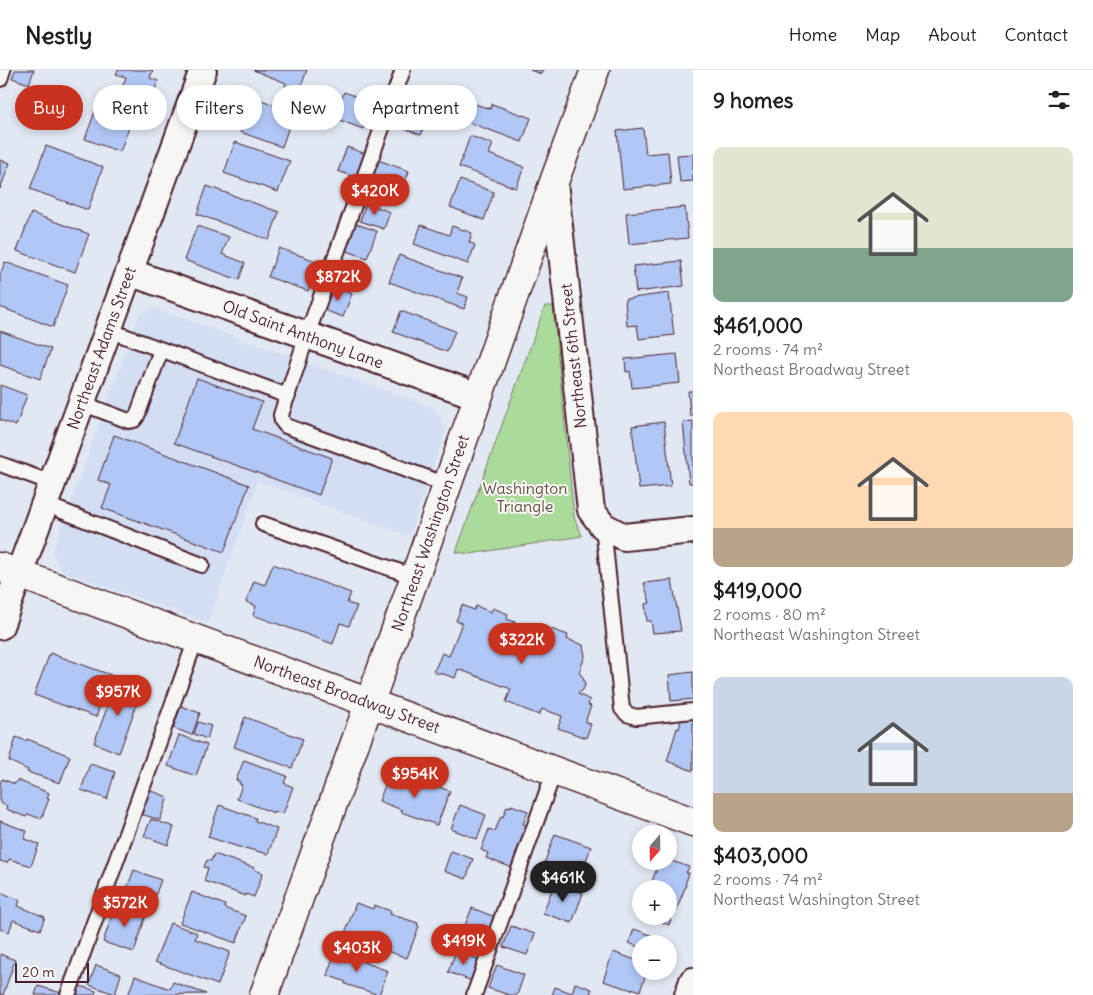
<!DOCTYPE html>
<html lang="en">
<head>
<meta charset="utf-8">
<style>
	body { margin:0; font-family:Delius,sans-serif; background:#f6f6f6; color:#202124; height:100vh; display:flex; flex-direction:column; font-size:19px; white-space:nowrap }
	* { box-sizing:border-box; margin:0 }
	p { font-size:16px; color:#757577 }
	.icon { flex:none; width:28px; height:28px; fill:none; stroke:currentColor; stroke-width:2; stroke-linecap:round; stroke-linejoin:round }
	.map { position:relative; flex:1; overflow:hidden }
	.side { display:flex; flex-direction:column; background:#fff; width:400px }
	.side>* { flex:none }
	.banner { position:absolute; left:15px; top:15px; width:475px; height:45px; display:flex; gap:10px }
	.needle { width:32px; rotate:200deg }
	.tools { position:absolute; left:632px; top:755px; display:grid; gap:10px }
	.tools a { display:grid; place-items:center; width:45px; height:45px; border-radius:50%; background:#fff; box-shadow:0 2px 8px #0003; font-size:25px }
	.scale { position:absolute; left:15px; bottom:12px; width:74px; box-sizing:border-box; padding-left:5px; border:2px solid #4a1f2b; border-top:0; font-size:14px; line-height:18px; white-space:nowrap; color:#4a1f2b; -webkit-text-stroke:4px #f6f6f2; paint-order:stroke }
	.price { position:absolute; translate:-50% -42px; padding:0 11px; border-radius:18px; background:#c8321e; color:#fff; font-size:16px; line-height:32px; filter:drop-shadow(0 1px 2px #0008) }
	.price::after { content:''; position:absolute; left:50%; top:30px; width:15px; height:11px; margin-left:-8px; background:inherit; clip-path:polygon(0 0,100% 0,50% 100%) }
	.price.on { background:#222; color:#fff }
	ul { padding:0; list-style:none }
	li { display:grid; align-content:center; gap:10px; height:265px; padding:0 20px }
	li span { display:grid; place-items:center; height:155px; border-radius:10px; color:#555 }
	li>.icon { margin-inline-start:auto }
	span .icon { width:90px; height:90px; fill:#fffc; stroke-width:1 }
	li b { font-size:21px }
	h2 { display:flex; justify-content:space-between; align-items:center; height:60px; padding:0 20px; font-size:21px }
	.chip { padding:0 18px; border-radius:22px; background:#fff; box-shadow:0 2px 8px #0003; font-size:18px; line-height:45px }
	.chip.on { background:#c8321e; color:#fff }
	header { display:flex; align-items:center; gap:30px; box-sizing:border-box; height:70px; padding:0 25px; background:#fff; border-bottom:1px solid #e0e0e0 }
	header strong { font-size:24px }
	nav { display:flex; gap:28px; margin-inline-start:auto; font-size:18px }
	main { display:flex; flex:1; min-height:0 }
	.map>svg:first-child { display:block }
	.built { fill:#d3def4 }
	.green { fill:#abdb9b; stroke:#7a7d63 }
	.building { fill:#b1c7f6; stroke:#4a1f2b }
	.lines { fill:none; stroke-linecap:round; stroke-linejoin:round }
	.lane-casing { stroke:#4a1f2b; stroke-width:18 }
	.street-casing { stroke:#4a1f2b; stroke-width:30 }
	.secondary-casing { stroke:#4a1f2b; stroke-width:31 }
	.lane { stroke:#f6f6f2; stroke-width:14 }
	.street { stroke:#f6f6f2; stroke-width:26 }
	.secondary { stroke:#f6f6f2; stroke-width:28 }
	.labels { text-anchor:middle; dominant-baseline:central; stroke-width:4; stroke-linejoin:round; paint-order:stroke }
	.street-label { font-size:16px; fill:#4a1f2b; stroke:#f6f6f2 }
	.park-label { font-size:16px; fill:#624e47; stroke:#f6f6f2 }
</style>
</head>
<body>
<header>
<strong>Nestly</strong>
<nav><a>Home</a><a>Map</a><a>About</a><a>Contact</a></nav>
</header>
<main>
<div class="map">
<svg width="693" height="925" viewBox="0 0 693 925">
	<rect width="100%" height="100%" fill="#e1e8f3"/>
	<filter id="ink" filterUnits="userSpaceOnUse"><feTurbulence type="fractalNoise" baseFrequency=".02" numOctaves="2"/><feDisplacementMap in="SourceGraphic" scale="10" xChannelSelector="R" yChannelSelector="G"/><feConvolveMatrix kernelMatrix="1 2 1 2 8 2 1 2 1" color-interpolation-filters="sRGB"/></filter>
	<g filter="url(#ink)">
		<path class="built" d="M154 238 434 338 446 359 409 466 258 411 208 553 62 501 52 483 139 245Z"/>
		<path class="green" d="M545 236H553L574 447 582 466 470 484 456 482Z"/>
		<path class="building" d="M15 0H34L29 14 12 8Z
			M118 0H153L150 8 158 11 151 31 121 21 126 7 116 4Z
			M253 0H307L299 22 285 17 286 13Z
			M530 0H543L541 4Z
			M344 22 372 32 363 59 334 48Z
			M101 25 136 38 120 82 85 69Z
			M253 27 294 42 282 77 240 62Z
			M402 27 431 38 421 65 392 54Z
			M469 32 490 39 492 34 531 48 522 72 462 50Z
			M643 58 646 84 668 82 671 114 623 119 617 61Z
			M470 66 493 74 489 84 524 97 516 118 459 97Z
			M235 72 290 91 278 122 224 103Z
			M46 76 103 97 88 140 30 119Z
			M347 77 366 84 357 108 338 101Z
			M693 84V111L680 112 677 85Z
			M0 90 10 93 0 119Z
			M378 90 409 101 402 122 370 111Z
			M460 110 494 122 484 150 450 137Z
			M207 116 279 142 269 170 197 144Z
			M366 133 390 142 384 159 360 151Z
			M685 137 688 168 629 174 626 143Z
			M31 143 89 164 75 202 17 181Z
			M354 153 377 161 367 188 344 180Z
			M421 155 449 165 452 156 472 163 469 172 475 175 468 194 414 174Z
			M197 156 229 167 222 184 245 193 239 210 184 190Z
			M279 178 319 192 308 221 268 207Z
			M399 185 462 208 457 223 468 227 464 239 389 212Z
			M681 191 684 216 636 222 633 196Z
			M5 192 68 215 53 257 0 237V205Z
			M332 217 352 224 343 247 324 240Z
			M669 223 674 265 639 269 637 255 627 256 625 229Z
			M401 241 455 261 447 282 393 262Z
			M0 261 51 279 40 309 0 295Z
			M677 284 680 313 632 318 630 301 626 302 625 289Z
			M197 308 262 332 252 359 332 388 319 425 174 373Z
			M0 315 27 325 16 356 0 350Z
			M688 321H693V346H690Z
			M693 351V413H689L683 352Z
			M664 352 671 416 639 419 632 356Z
			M114 365 249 415 224 482 102 438 111 415 98 410Z
			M273 494 351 523 347 533 357 536 349 556 340 553 333 574 253 545 256 536 246 532 254 511 265 515Z
			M672 510 681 561 653 563 651 551H647L645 534 650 533 644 513Z
			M462 535 474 540 476 536 491 542 493 538 508 544 507 549 515 552 512 561 529 567 534 553 568 565 567 569 583 575 585 586 579 603 583 607 585 615 583 620 578 624 590 630 588 635 591 636 585 652 591 654 586 668 558 658 562 646 542 639 539 645 506 632 511 619 458 599 455 608 440 603H435L433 601 436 597 442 583 449 586 462 553 456 551Z
			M50 583 111 605 96 647 34 625Z
			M693 602V629L671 631 669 605Z
			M117 611 142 620 119 683 94 673Z
			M181 636 200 643 192 665 173 658Z
			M682 645 693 649V701L667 691 677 658 679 659Z
			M245 647 303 669 292 698 234 677Z
			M198 652 211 656 207 669 194 664Z
			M179 665 207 675 196 706 168 696Z
			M16 667 26 671 27 669 70 686 60 713 27 702 28 700 9 691Z
			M244 690 287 706 284 713 293 717 283 744 274 741V743L237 729 242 715 239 714 240 712 236 710Z
			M90 694 115 702 107 729 81 720Z
			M389 705 411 713 412 711 429 717 431 714 450 721 437 755 401 742 402 740 379 731Z
			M2 709 15 714 17 710 49 723 47 728 49 729 41 749 28 744 26 747 6 739 7 736 0 733V714Z
			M149 720 168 727 160 750 141 744Z
			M219 735 256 748 255 751 277 759 268 784 245 778V779L208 767Z
			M460 735 486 745 477 769 451 759Z
			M511 735 528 741 523 754 528 756 513 798 486 788 488 783 481 780 489 759 495 761 501 746 503 747 507 736 511 737Z
			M151 749 174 757 168 775 144 766Z
			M0 751 27 761 24 769 39 774 31 796 9 789 7 793 0 791Z
			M555 764 591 777 577 815 541 802Z
			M451 781 473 789 466 809 444 801Z
			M214 784 255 798V800L263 803 254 827 246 824V826L204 811 208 798 204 797 207 790 211 791Z
			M669 790 689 797 686 803H689L685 815H686L676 841 674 840 669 855 647 846H669V819H649L659 793 669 791Z
			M134 800 161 810 149 842 122 832Z
			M555 812 583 823 572 853 543 843Z
			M0 822 20 830 18 836 45 847 40 860 13 850 9 862 0 859Z
			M192 822 225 835 224 838 246 846 236 873 180 853Z
			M356 833 373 839 374 835 391 841 390 844 418 853 417 855 419 856 407 888 344 866Z
			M116 834 146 845 134 882 103 872Z
			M472 838 495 847 487 868 463 860Z
			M170 853 197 863 195 869 230 882 218 915 155 892Z
			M511 856 535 864 527 885 503 877Z
			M634 859 656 867 654 874H641V878L629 873Z
			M334 881 388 901 379 925 345 914 346 912 327 905 333 888 332 887Z
			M456 881 480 890 472 911 448 902Z
			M613 882 641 892V901H647L640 921 632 918V920L603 911Z
			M0 884 15 890 3 925 0 924Z
			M96 895 121 904 115 924 89 915Z
			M497 895 524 905 517 925H509L488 918Z
			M135 906 170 919 173 912 206 924 128 925Z
			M575 913 592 919 590 923 595 925H552L555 917 572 923Z
			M38 916 61 923 60 925H35Z
			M80 916 96 921 95 925H77Z"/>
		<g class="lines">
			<g class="lane-casing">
				<path id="lane" d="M403 0 307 265 281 345 282 351 286 356 447 415
					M0 9 3 0
					M108 260 288 326
					M81 333 129 351 134 350 137 346 161 280
					M0 394 52 413
					M44 434 202 495
					M263 454 415 507
					M603 456 622 639 627 644 636 647 693 641
					M68 925 196 569
					M474 925 554 702"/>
			</g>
			<g class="street-casing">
				<path id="street" d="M554 112 591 440 603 456 624 467 693 460
					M129 202 478 326
					M0 556 203 0
					M688 925 693 911"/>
			</g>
			<g class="secondary-casing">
				<path id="secondary" d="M0 497 693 752
					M264 925 417 501 554 112 595 0"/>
			</g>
			<use href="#lane" class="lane"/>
			<use href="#street" class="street"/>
			<use href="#secondary" class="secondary"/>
		</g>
	</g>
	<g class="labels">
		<g class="street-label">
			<text transform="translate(303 264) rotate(20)">Old Saint Anthony Lane</text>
			<text transform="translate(101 278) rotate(-70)">Northeast Adams Street</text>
			<text transform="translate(573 286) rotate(-96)">Northeast 6th Street</text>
			<text transform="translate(430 463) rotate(-71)">Northeast Washington Street</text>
			<text transform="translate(347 624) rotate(20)">Northeast Broadway Street</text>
		</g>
		<g class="park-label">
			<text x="525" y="418">Washington<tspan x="525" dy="18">Triangle</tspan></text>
		</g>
	</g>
</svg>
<div class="tools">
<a><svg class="needle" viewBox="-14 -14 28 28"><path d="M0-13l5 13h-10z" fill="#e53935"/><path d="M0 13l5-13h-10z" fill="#757577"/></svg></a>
<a>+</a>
<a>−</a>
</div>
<div class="scale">20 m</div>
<b class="price" style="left:375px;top:146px">$420K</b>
<b class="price" style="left:338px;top:232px">$872K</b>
<b class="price" style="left:522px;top:595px">$322K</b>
<b class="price" style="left:118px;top:647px">$957K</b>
<b class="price" style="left:415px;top:729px">$954K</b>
<b class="price on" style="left:563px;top:833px">$461K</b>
<b class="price" style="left:125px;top:858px">$572K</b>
<b class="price" style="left:464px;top:896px">$419K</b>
<b class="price" style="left:357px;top:903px">$403K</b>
<div class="banner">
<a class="chip on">Buy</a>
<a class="chip">Rent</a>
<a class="chip">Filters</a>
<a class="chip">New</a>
<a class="chip">Apartment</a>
</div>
</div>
<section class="side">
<h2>9 homes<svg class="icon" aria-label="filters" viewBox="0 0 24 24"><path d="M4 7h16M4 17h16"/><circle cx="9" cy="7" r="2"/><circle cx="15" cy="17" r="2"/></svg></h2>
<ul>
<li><span style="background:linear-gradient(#dfe7d0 65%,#7fa58c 0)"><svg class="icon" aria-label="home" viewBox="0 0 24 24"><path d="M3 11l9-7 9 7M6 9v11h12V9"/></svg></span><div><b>$461,000</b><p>2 rooms · 74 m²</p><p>Northeast Broadway Street</p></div></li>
<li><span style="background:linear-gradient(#ffd9b3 75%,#b9a48a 0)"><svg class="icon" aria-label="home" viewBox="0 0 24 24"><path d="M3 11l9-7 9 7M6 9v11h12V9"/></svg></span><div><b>$419,000</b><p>2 rooms · 80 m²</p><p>Northeast Washington Street</p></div></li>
<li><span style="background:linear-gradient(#c9d6e8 75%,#b9a48a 0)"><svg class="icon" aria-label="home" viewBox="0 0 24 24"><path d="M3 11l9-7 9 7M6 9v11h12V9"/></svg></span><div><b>$403,000</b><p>2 rooms · 74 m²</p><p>Northeast Washington Street</p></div></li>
</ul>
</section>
</main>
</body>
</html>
